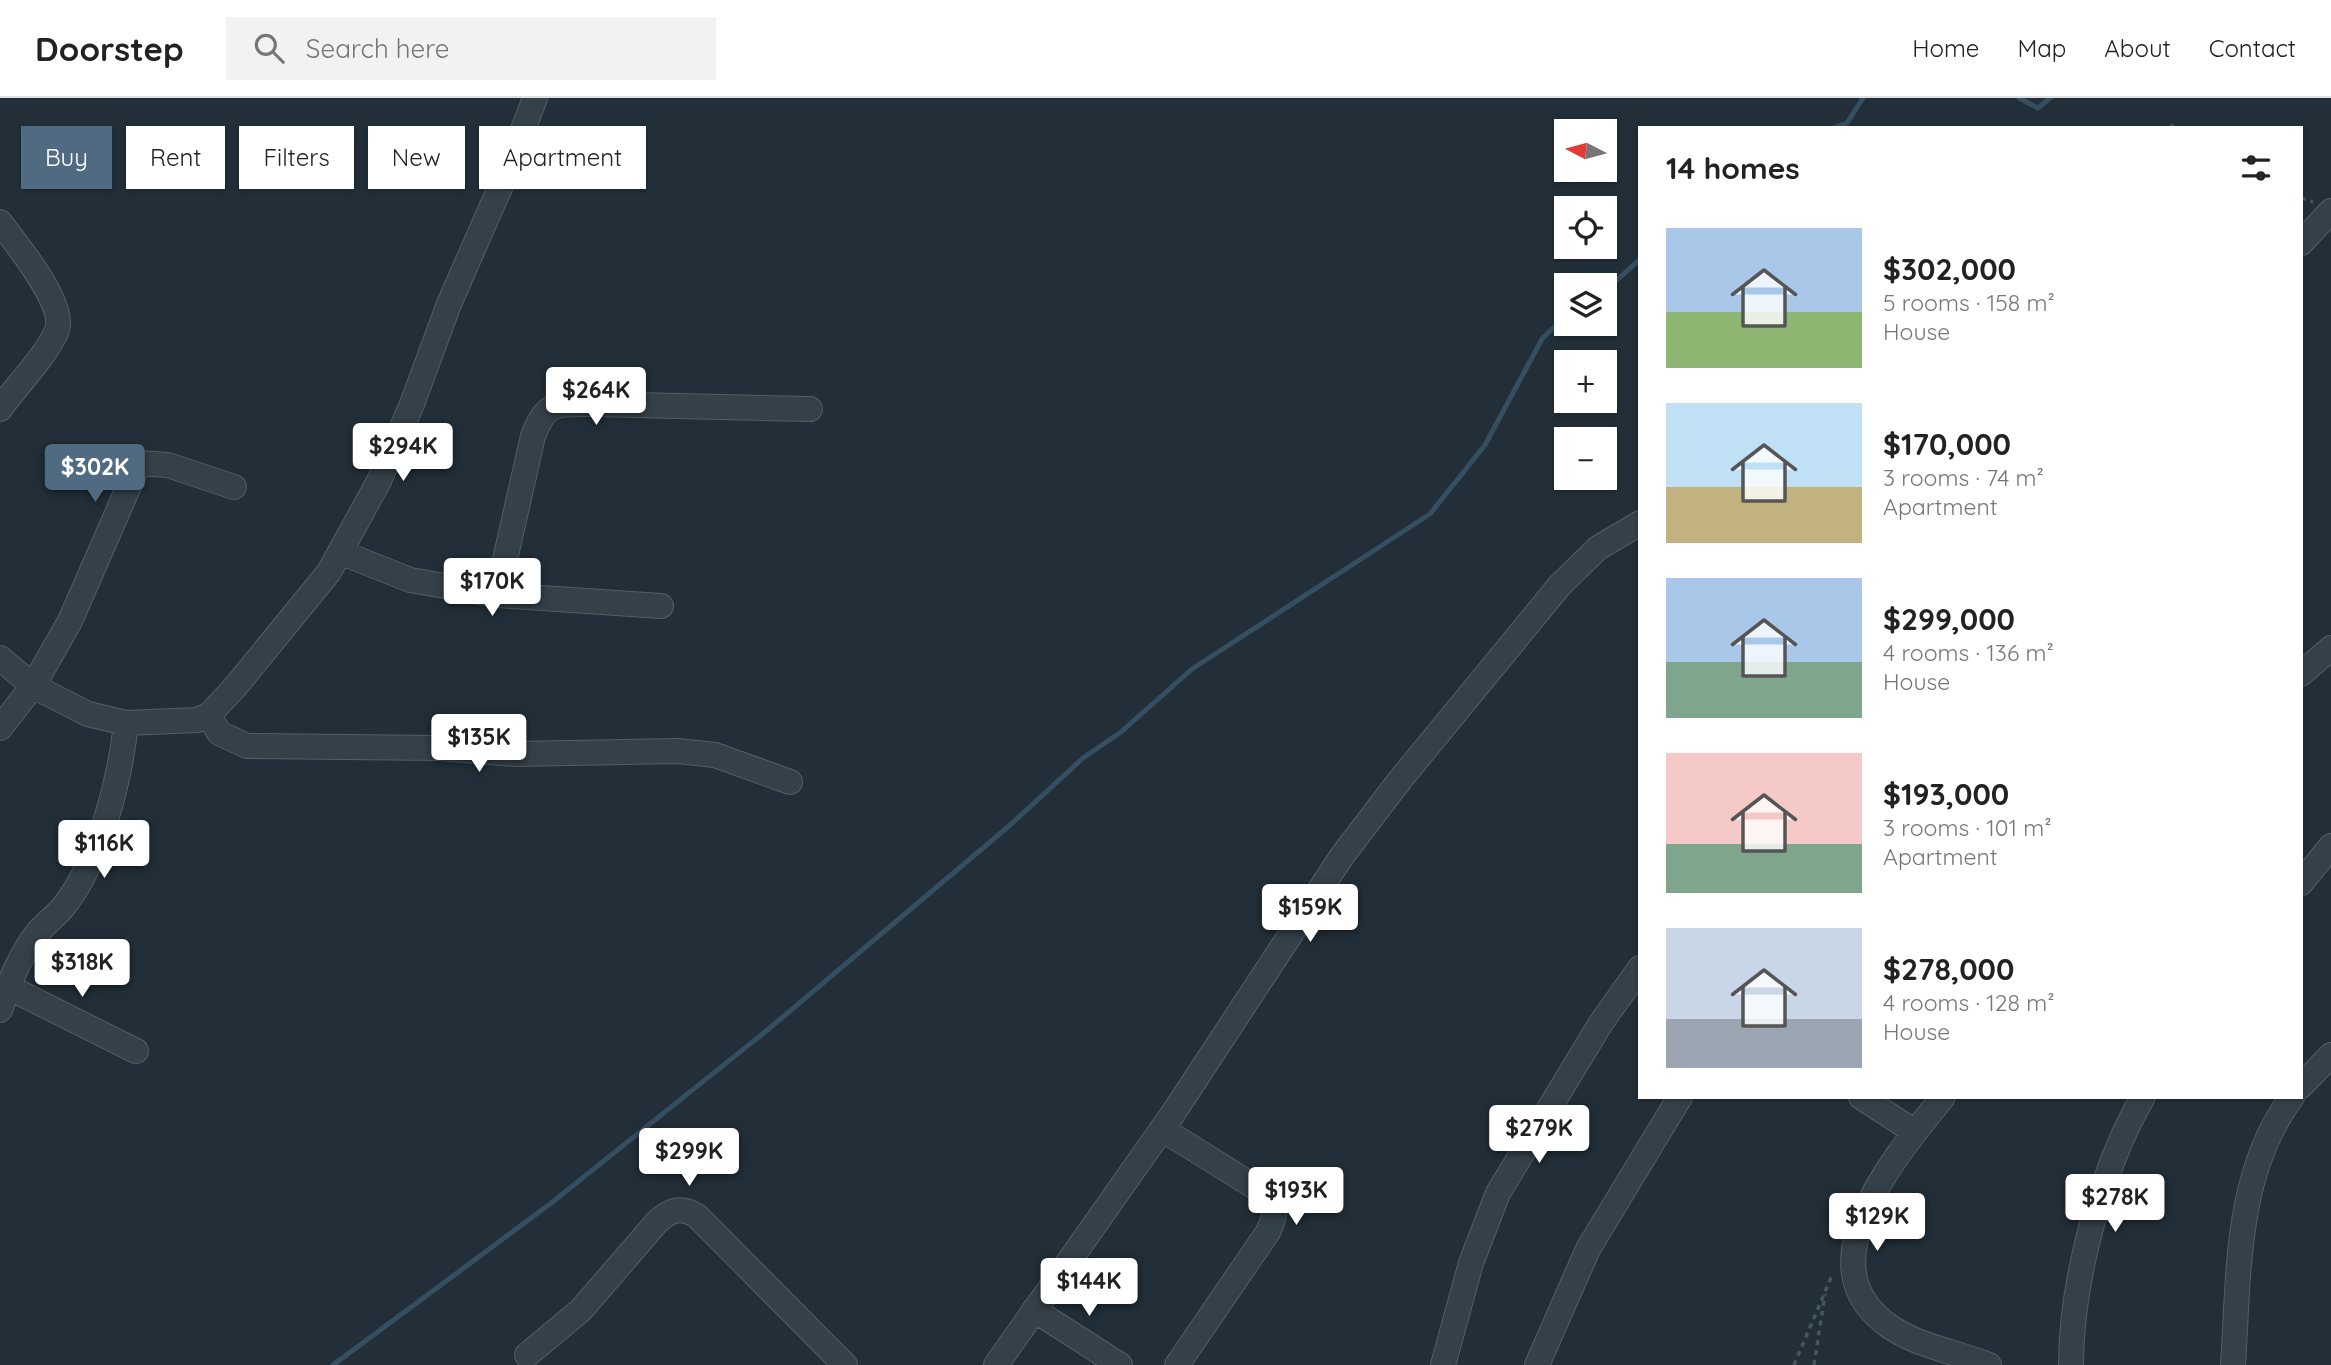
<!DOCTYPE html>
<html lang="en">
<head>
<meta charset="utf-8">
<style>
	body { margin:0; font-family:Quicksand,sans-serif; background:#f2f2f2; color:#222; height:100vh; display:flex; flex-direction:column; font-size:26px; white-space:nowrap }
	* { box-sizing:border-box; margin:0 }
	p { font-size:23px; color:#767676 }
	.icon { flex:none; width:38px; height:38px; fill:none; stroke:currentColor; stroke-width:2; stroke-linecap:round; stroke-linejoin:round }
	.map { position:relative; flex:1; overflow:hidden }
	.panel { position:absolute; left:1638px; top:28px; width:665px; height:973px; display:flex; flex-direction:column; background:#fff; border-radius:0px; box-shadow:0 2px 5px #0004 }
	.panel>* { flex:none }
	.guide { position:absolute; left:21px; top:28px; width:665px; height:63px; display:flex; gap:14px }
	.needle { width:46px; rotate:276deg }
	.tools { position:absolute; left:1554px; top:21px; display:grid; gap:14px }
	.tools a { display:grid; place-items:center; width:63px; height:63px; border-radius:0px; background:#fff; box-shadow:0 2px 5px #0004; font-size:35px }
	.price { position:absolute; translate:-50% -60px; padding:0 16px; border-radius:7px; background:#fff; color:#222; font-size:23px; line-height:46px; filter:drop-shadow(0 2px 4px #0008) }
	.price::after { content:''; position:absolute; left:50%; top:42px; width:21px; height:16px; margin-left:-10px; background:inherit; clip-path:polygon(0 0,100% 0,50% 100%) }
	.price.current { background:#4f6a81; color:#fff }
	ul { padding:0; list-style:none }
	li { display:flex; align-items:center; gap:21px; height:175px; padding:0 28px }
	li span { display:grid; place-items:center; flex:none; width:196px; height:140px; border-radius:0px; color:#555 }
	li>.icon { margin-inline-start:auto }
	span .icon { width:84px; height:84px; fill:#fffc; stroke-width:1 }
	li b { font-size:30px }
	h2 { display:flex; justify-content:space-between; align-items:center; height:84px; padding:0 28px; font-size:30px }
	.pill { padding:0 24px; border-radius:0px; background:#fff; box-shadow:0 2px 5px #0004; font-size:24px; line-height:63px }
	.pill.current { background:#4f6a81; color:#fff }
	header { display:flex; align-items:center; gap:42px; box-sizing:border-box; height:98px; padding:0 35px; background:#fff; border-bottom:2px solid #e0e0e0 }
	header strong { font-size:33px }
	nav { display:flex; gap:38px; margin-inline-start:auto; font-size:24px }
	.search { width:490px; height:63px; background:#f2f2f2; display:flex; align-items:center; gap:18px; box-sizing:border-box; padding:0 24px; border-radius:0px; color:#767676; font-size:26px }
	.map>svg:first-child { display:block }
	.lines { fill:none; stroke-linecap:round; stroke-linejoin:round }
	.stream { stroke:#354e60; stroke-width:5 }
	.minor-casing { stroke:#535f67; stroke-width:26 }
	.path { stroke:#435857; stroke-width:3.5; stroke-dasharray:5 5; stroke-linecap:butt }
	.minor { stroke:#354149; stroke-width:24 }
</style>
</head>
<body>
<header>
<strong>Doorstep</strong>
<div class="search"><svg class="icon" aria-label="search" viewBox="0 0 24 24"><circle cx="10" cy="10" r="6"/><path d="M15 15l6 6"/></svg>Search here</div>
<nav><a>Home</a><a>Map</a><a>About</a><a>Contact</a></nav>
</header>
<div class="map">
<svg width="2331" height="1267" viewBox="0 0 2331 1267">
	<rect width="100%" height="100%" fill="#222f39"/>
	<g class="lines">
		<path class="stream" d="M2019 0 2038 10 2050 0
			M1833 30 1847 25 1863 0
			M1605 193 1640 161
			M333 1267 550 1106 771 929 1009 728 1083 660 1121 634 1192 571 1430 416 1485 347 1542 241 1554 229 1566 226"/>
		<g class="minor-casing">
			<path id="minor" d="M0 124C16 146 66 205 57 232 47 257 16 288 0 311
				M2301 145 2331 113
				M234 389 168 367 139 365 70 523 33 588 88 616 126 625 197 622 209 617 236 588 329 474 379 383 412 306 449 206 509 69 535 0
				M340 454 410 482 497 497 661 508
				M497 497 533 338C547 302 557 306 592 306L810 311
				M0 560 33 588 0 630
				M2301 576 2331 550
				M209 617 219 635 247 648 438 650 515 656 678 653 715 657 790 684
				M2301 785 2331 748
				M8 889 136 953
				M0 912C10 884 19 858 38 834 46 825 57 817 64 808 100 762 120 682 126 625
				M2301 988 2331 957
				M1861 999 1915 1034
				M1943 999C1897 1056 1801 1167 1889 1228 1917 1248 1957 1254 1989 1267
				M1162 1031 1263 1094C1278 1108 1276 1117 1268 1134L1177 1267
				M1034 1212 1120 1267
				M527 1257 581 1212 657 1124C670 1112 680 1108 697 1118L845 1267
				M996 1267 1174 1014 1342 758 1400 682 1560 487 1598 450 1640 425
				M1443 1267 1471 1165 1498 1095 1601 925 1640 870
				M1537 1267 1588 1151 1680 999
				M2071 1267C2071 1184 2101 1071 2143 999
				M2233 1267C2239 1177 2235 1075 2292 999"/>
		</g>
		<path class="path" d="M2170 27 2175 30
			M2301 100 2313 104
			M1794 1267 1833 1175
			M1814 1267 1825 1196"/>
		<use href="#minor" class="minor"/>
	</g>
</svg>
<div class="tools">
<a><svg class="needle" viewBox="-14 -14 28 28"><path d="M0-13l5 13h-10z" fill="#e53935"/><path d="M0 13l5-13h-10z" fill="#767676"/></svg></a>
<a><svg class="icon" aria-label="locate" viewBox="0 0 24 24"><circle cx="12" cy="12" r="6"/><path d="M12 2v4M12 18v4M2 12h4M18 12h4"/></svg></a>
<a><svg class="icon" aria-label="layers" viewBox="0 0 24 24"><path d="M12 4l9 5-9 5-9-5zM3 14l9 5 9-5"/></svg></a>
<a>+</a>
<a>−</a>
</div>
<b class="price" style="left:596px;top:329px">$264K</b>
<b class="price" style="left:403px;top:385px">$294K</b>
<b class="price current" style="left:95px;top:406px">$302K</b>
<b class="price" style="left:492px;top:520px">$170K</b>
<b class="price" style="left:479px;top:676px">$135K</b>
<b class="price" style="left:104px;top:782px">$116K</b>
<b class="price" style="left:1310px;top:846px">$159K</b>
<b class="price" style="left:82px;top:901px">$318K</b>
<b class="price" style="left:1539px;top:1067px">$279K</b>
<b class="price" style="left:689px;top:1090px">$299K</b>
<b class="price" style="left:1296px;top:1129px">$193K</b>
<b class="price" style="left:2115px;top:1136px">$278K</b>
<b class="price" style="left:1877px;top:1155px">$129K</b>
<b class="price" style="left:1089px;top:1220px">$144K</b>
<div class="guide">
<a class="pill current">Buy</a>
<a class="pill">Rent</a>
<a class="pill">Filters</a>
<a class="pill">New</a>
<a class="pill">Apartment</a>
</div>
<section class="panel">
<h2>14 homes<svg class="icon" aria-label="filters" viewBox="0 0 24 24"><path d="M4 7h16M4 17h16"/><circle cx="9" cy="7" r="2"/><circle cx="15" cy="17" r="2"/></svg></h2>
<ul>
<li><span style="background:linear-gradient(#a9c7e8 60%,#8fb573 0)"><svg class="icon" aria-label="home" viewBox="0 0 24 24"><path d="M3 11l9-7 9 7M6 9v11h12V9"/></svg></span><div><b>$302,000</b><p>5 rooms · 158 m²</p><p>House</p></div></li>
<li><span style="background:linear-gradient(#bfe0f5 60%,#c2b280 0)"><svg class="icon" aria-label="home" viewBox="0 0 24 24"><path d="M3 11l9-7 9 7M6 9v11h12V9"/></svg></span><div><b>$170,000</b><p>3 rooms · 74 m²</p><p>Apartment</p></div></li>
<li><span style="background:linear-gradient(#a9c7e8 60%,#7fa58c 0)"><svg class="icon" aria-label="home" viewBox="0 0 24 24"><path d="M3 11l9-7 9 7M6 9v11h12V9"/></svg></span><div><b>$299,000</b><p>4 rooms · 136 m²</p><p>House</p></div></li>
<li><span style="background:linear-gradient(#f6c9c9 65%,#7fa58c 0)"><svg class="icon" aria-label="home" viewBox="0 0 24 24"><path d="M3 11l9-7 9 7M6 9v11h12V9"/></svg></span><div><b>$193,000</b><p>3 rooms · 101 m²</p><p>Apartment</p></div></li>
<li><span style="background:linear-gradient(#c9d6e8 65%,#9aa5b1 0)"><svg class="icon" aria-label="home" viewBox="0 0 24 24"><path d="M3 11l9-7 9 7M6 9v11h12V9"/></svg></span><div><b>$278,000</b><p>4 rooms · 128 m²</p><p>House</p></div></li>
</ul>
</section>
</div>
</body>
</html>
